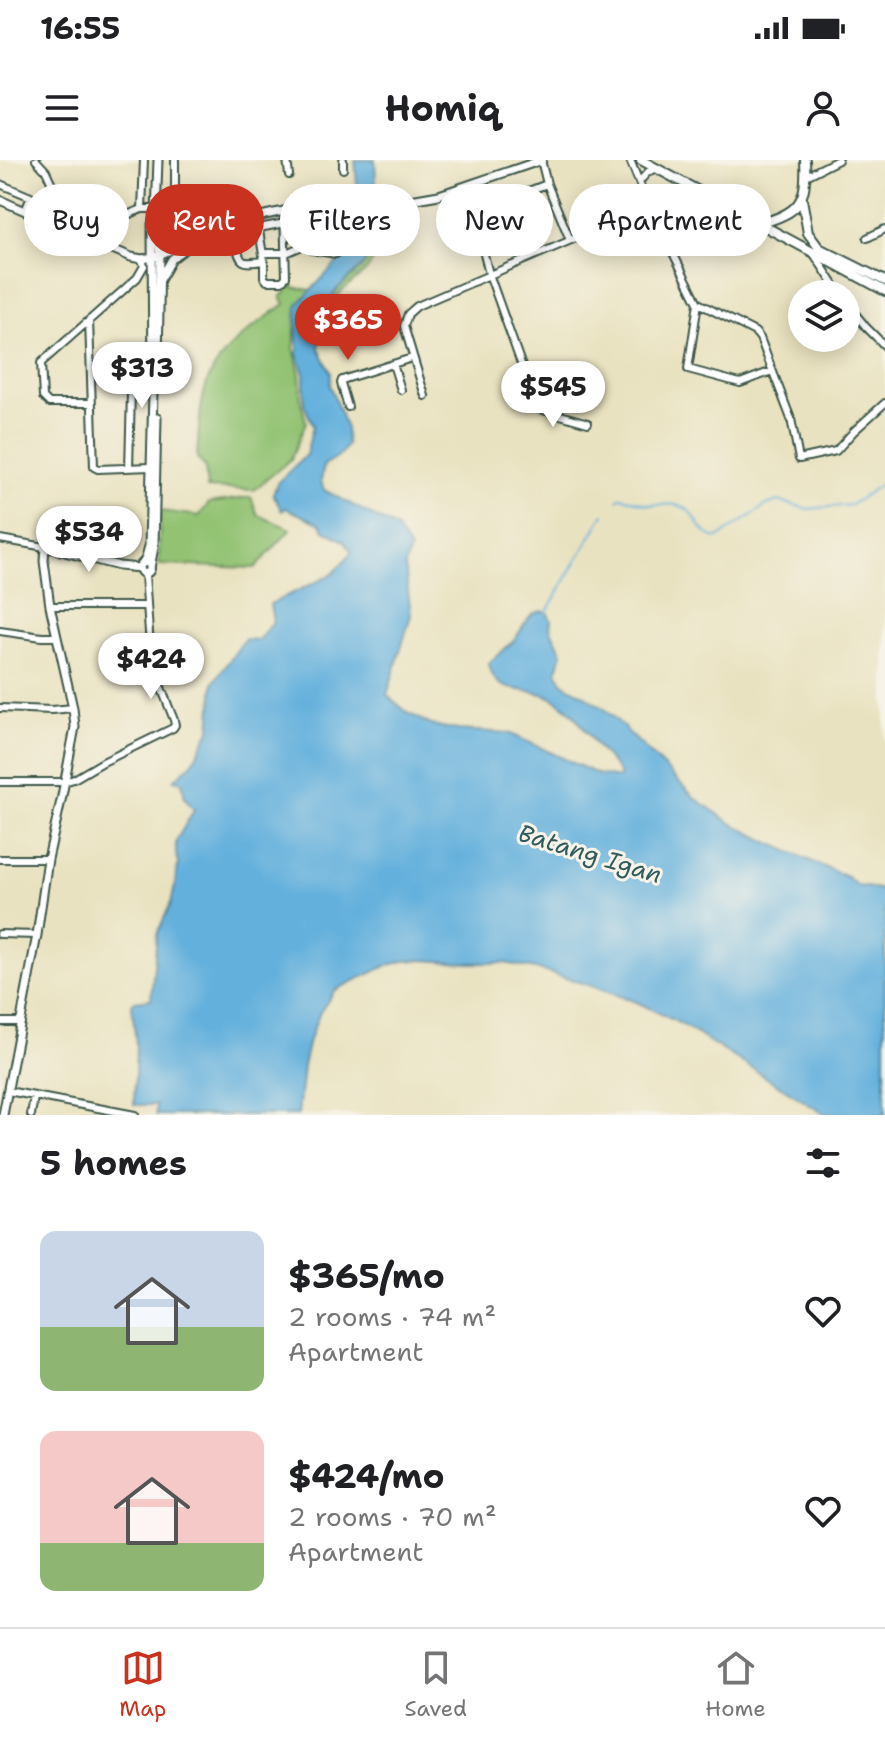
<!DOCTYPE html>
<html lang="en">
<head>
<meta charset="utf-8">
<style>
	body { margin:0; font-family:"Shantell Sans",sans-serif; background:#f6f6f6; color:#202124; height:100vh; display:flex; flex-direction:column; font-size:30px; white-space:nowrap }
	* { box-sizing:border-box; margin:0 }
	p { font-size:26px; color:#757577 }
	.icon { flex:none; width:44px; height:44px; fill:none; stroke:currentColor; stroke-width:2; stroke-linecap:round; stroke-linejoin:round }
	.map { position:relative; height:955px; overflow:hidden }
	.panel { display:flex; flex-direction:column; background:#fff; flex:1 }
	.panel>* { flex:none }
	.banner { position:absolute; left:24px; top:24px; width:838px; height:72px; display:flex; gap:16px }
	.controls { position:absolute; left:788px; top:120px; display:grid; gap:16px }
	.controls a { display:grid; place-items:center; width:72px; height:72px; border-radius:50%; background:#fff; box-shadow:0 4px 20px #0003; font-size:40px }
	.price { position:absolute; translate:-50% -68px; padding:0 18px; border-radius:28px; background:#fff; color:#222; font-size:26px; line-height:52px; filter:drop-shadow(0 2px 4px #0008) }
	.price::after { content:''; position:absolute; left:50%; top:48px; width:24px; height:18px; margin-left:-12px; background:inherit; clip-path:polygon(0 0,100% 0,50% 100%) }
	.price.on { background:#c8321e; color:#fff }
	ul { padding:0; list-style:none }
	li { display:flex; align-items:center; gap:24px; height:200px; padding:0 40px }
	li span { display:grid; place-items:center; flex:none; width:224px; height:160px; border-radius:16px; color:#555 }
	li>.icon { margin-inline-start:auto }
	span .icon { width:96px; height:96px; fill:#fffc; stroke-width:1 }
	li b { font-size:34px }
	h2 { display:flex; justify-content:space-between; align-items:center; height:96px; padding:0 40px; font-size:34px }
	.tag { padding:0 28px; border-radius:36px; background:#fff; box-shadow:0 4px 20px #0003; font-size:28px; line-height:72px }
	.tag.on { background:#c8321e; color:#fff }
	.status { display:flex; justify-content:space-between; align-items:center; height:56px; padding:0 40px; background:#fff; direction:ltr }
	.status svg { height:22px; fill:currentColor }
	header { display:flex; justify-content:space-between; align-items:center; height:104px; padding:0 40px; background:#fff; font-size:36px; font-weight:700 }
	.dock { display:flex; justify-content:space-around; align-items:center; height:112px; border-top:2px solid #e0e0e0; background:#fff; font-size:22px; color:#757577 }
	.dock a { display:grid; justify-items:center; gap:4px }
	.dock .on { color:#c8321e }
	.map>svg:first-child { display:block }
	.green { fill:#92c272; stroke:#588053; stroke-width:2 }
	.water { fill:#64b0dd; stroke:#427688; stroke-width:2 }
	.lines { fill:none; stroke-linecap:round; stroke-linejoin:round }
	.stream { stroke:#64b0dd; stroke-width:2 }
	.minor-casing { stroke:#3d5649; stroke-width:10 }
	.tertiary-casing { stroke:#3d5649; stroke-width:11 }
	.secondary-casing { stroke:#3d5649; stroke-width:12 }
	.minor { stroke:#fff; stroke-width:6 }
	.tertiary { stroke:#fff; stroke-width:7 }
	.secondary { stroke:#fff; stroke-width:8 }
	.labels { text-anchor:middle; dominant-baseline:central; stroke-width:6; stroke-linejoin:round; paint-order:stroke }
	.water-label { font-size:24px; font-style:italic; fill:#305a5e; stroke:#f7f3e8 }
</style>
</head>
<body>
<div class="status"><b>16:55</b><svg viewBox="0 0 49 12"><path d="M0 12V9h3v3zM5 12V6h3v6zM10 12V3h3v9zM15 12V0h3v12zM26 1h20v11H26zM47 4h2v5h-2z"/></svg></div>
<header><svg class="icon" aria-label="menu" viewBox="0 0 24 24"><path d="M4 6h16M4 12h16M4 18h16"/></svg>Homiq<svg class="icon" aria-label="person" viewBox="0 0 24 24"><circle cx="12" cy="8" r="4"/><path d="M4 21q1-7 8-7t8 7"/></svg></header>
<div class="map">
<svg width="885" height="955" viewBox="0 0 885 955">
	<rect width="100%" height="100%" fill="#f7f3e8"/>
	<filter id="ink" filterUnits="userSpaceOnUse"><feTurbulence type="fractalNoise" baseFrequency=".0125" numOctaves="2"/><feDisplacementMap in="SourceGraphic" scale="16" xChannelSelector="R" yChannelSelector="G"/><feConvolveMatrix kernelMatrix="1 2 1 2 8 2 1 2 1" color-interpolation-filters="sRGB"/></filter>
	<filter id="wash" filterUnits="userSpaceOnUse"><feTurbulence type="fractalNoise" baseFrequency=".006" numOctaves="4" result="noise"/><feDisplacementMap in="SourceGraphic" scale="32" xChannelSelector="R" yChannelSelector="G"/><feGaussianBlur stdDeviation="1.8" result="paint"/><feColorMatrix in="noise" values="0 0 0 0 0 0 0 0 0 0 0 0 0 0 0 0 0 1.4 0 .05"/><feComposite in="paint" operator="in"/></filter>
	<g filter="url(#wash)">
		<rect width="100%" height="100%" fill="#e9e2c0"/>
		<path class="green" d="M380 44 397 45 402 78 384 82 367 110 342 131 332 144 337 150 336 154 333 158 329 156C323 133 351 121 363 106 376 89 377 63 380 44Z
			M291 127 312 130 297 147 294 189 300 214 301 242 306 262 291 299 254 330 207 328 205 307 197 298C199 274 199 241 209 218 224 185 257 164 285 144L281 137Z
			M251 337 258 355 291 369 255 408 159 405 160 351 199 356 209 343Z"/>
		<path class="water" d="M355 0H375L376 19 374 34 377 45 373 80 364 104 337 129 327 145 319 188 331 213 330 226 346 268 347 285 340 295 324 305 321 321 324 330 396 368 410 390 405 406 411 455 387 535 408 553 431 565 458 570 509 573 597 614 619 618 620 615 615 607C607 598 598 589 591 578 579 561 568 545 548 536 524 525 494 538 489 503 497 495 507 488 514 480 524 468 530 447 547 452L551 460 550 468 562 493 557 510 561 521 567 526 581 533 606 550 695 638 731 663 768 682 847 717 858 726 879 729 885 734V955H826L681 864 639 843 591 826 536 809 505 803H470L421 800 403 801 386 806 335 830 320 852 309 880 303 906 298 955H156V945H134L136 885 132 844 135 841 151 839 157 774 171 743 175 726 178 704 176 693V681L194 650 185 638 182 622 174 620 193 602 210 570 214 522 245 479 259 480 273 462 270 444 333 414 352 392 344 381 324 370 321 364 286 348 282 351 273 334 277 323 306 295 313 266 304 244V214L297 194 298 189 296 166 297 147 299 143 349 90 359 48Z"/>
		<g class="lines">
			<path class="stream" d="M618 340 620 337C630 338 637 342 646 344 659 347 673 341 685 348 699 356 699 376 718 378L767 345 778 341 808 349 851 345 878 326 885 324
				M546 453 604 354"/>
		</g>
	</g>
	<g filter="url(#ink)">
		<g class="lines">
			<g class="minor-casing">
				<path id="minor" d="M36 0 46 11 65 53 70 58 89 65 100 66 142 49H156
					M175 0V72L178 73 221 59 225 69
					M287 0 289 15
					M343 0V9
					M541 0 547 24 570 80
					M630 0 645 37 698 143 688 209 740 223 772 211
					M806 16 838 0
					M639 22 648 12 656 8
					M0 24 31 37 25 51
					M467 27 489 114 524 212 525 245 588 263
					M142 49 144 0
					M473 52 547 24
					M257 58 264 101V117L267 121H282L286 117 284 51
					M259 68 285 63
					M259 73 236 78 235 81C241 104 240 104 264 101
					M311 75 344 70 347 41
					M867 78 885 69
					M307 84 312 90 336 94 341 88 342 72
					M263 93H286L307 84 311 75 308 46
					M814 94 840 134
					M846 142 866 167 885 186
					M698 143 755 172 760 178 791 259 799 299 836 291 854 271 885 243
					M89 160 94 307 98 309 151 307
					M393 204 401 230
					M425 236 404 166 408 154 417 146 583 75
					M92 243H49L43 237 41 203 137 118 144 106 142 99
					M348 247 341 223 342 220 412 198
					M129 308 131 232 153 231
					M0 379 45 387
					M50 446H147
					M0 471 42 477H56
					M0 548 52 550 73 548
					M0 622H64L74 619 103 602 173 568 175 565 174 560 151 502 145 414
					M0 699H48
					M0 774 37 775
					M0 862H20
					M8 931 135 955
					M31 955 34 937"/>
			</g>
			<g class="tertiary-casing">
				<path id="tertiary" d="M0 40 131 97 142 99 154 97 192 81 265 55 308 46 358 40 416 39 439 35 542 0
					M156 55 160 95 158 202
					M160 120 172 99 190 85
					M139.5 408a5.5 5.5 0 1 1 11 0a5.5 5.5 0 1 1-11 0Z
					M142 404 146 397 149 386 153 231 152 64 156 55 158 0
					M150 408 154 387 157 258
					M3 955 37 775 48 699 62 636 75 567 73 548 50 446 44 401 45 387 119 406 140 408"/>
			</g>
			<g class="secondary-casing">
				<path id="secondary" d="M641 0 885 131
					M802 39 808 73 819 88 885 121
					M759 64C800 52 807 43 805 0"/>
			</g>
			<use href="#minor" class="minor"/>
			<use href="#tertiary" class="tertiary"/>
			<use href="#secondary" class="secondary"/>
		</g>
	</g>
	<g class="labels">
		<g class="water-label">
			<text transform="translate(590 694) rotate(17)">Batang Igan</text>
		</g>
	</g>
</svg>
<div class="controls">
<a><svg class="icon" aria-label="layers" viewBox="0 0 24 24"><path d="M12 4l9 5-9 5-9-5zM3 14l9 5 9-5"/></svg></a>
</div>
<b class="price on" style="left:348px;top:202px">$365</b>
<b class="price" style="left:142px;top:250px">$313</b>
<b class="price" style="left:553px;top:269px">$545</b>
<b class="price" style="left:89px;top:414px">$534</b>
<b class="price" style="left:151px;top:541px">$424</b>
<div class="banner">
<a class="tag">Buy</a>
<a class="tag on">Rent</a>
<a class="tag">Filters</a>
<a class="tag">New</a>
<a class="tag">Apartment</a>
</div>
</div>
<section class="panel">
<h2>5 homes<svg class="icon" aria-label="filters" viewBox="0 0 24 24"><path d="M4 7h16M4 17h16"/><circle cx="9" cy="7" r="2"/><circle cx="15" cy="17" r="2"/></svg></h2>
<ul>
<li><span style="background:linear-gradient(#c9d6e8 60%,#8fb573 0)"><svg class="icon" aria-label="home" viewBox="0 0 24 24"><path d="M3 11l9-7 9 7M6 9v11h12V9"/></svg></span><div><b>$365/mo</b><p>2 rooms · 74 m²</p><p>Apartment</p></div><svg class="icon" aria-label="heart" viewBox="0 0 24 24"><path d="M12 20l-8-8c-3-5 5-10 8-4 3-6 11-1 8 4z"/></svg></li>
<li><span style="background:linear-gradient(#f6c9c9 70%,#8fb573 0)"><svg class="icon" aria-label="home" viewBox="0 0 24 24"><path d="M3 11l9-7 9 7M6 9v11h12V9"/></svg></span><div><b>$424/mo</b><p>2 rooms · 70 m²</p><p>Apartment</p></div><svg class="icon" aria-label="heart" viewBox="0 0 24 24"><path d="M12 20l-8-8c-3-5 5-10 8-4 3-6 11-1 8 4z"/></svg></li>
</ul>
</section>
<nav class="dock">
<a class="on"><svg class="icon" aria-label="map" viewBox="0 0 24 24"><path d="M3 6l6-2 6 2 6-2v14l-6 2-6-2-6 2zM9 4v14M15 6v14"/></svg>Map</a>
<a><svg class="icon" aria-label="saved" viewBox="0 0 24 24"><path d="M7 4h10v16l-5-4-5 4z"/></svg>Saved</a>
<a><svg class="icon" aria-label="home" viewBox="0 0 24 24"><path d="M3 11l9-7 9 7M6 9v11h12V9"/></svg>Home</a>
</nav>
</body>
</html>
